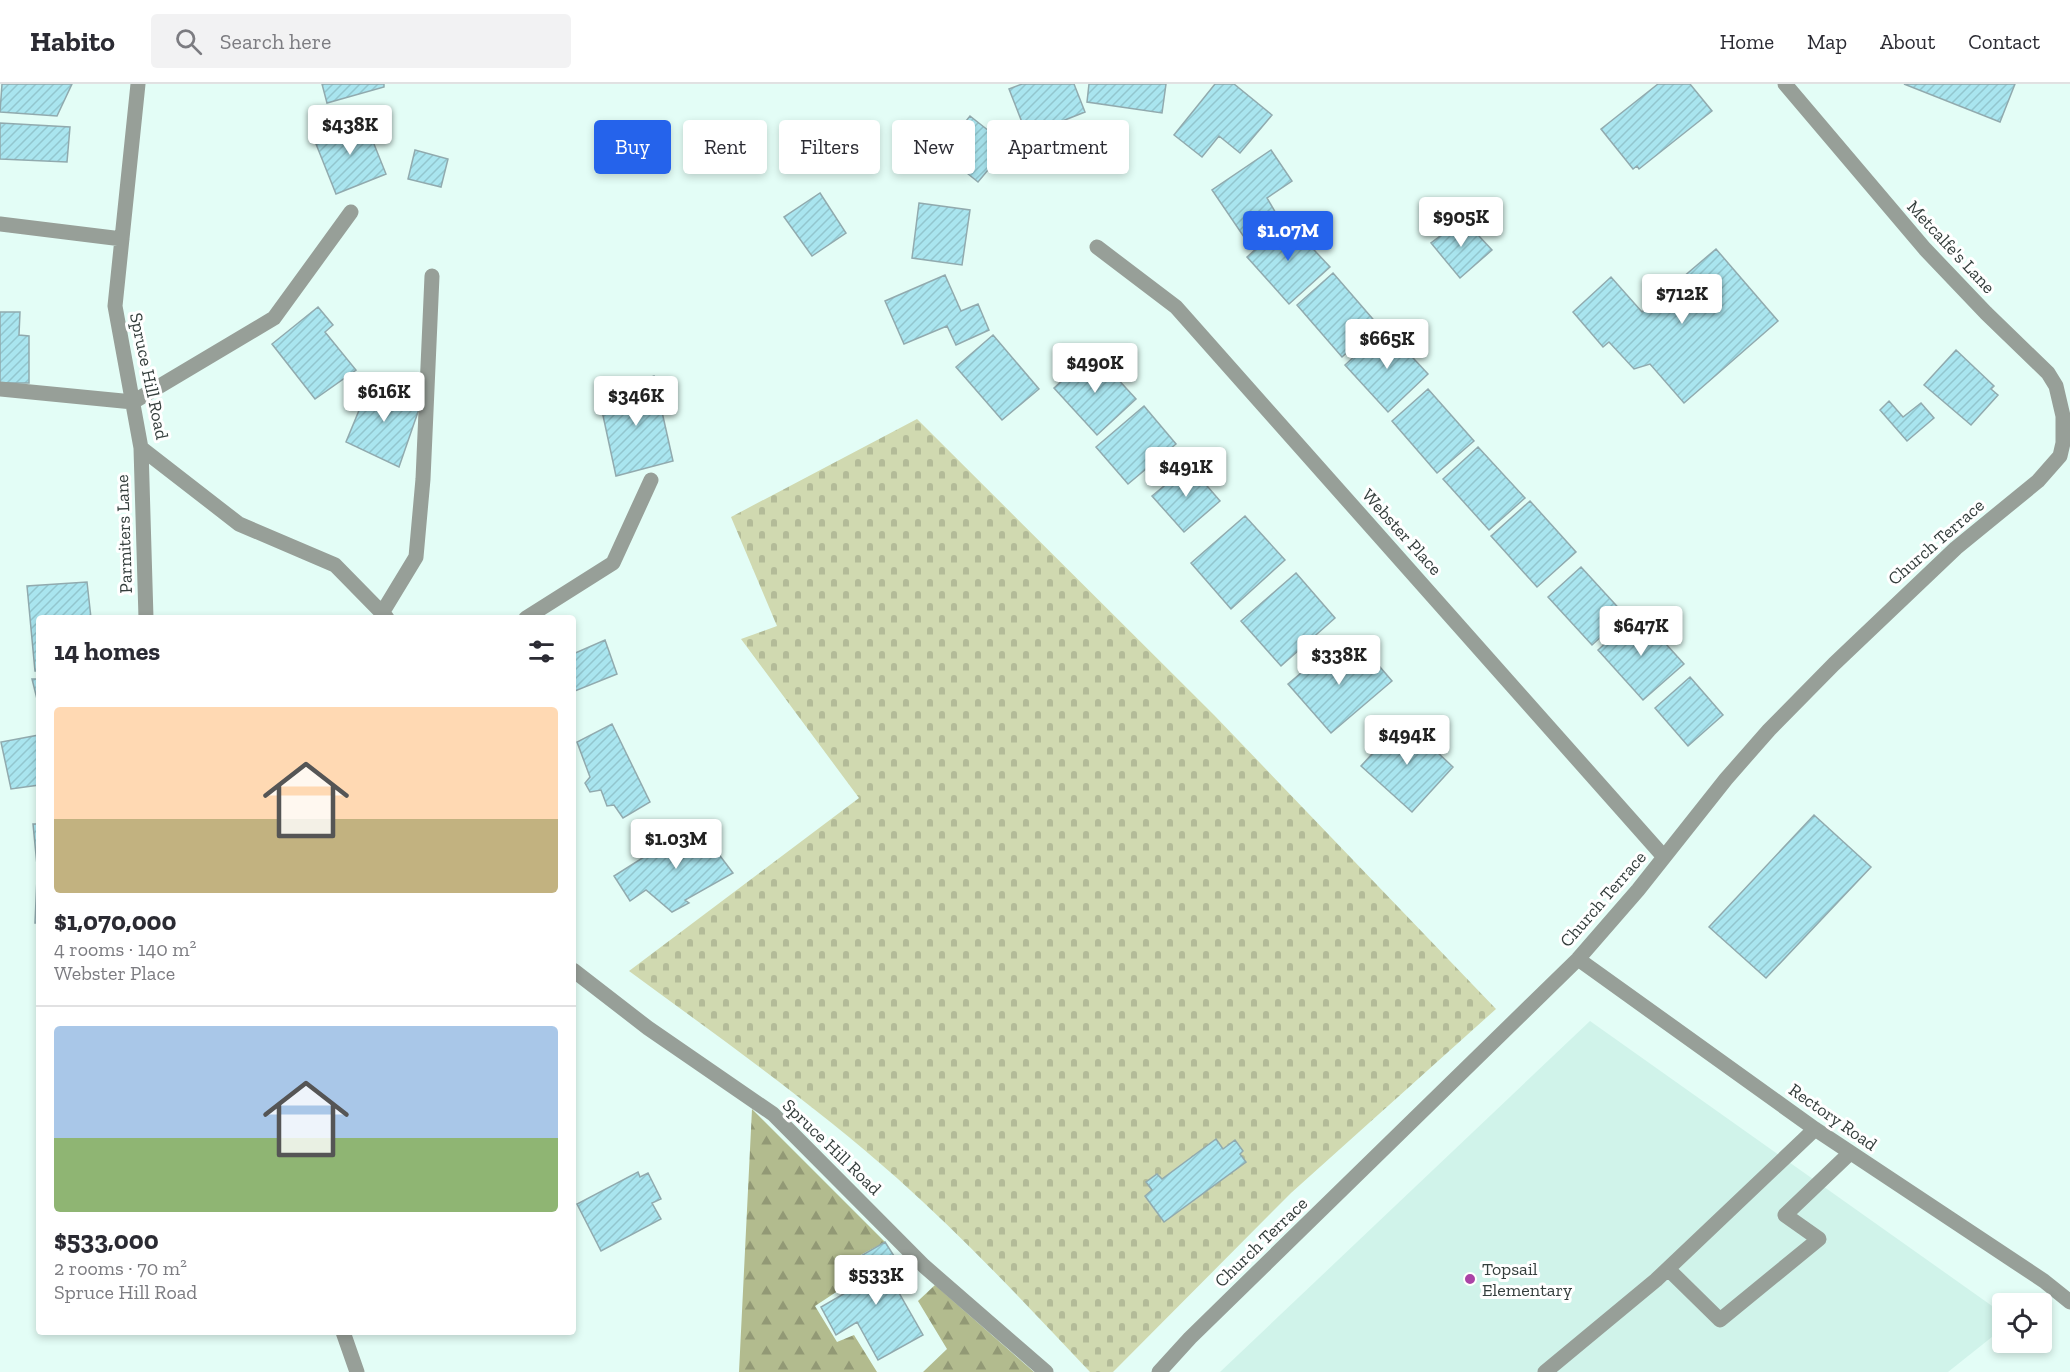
<!DOCTYPE html>
<html lang="en">
<head>
<meta charset="utf-8">
<style>
	body { margin:0; font-family:"Zilla Slab",serif; background:#f2f2f3; color:#2b2b33; height:100vh; display:flex; flex-direction:column; font-size:22px; white-space:nowrap }
	* { box-sizing:border-box; margin:0 }
	p { font-size:20px; color:#7c7c81 }
	.icon { flex:none; width:33px; height:33px; fill:none; stroke:currentColor; stroke-width:2; stroke-linecap:round; stroke-linejoin:round }
	.map { position:relative; flex:1; overflow:hidden }
	.panel { position:absolute; left:36px; top:531px; width:540px; height:720px; display:flex; flex-direction:column; background:#fff; border-radius:6px; box-shadow:0 3px 9px #0003 }
	.panel>* { flex:none }
	.banner { position:absolute; left:594px; top:36px; width:570px; height:54px; display:flex; gap:12px }
	.controls { position:absolute; left:1992px; top:1209px; display:grid; gap:12px }
	.controls a { display:grid; place-items:center; width:60px; height:60px; border-radius:6px; background:#fff; box-shadow:0 3px 9px #0003; font-size:30px }
	.price { position:absolute; translate:-50% -51px; padding:0 14px; border-radius:6px; background:#fff; color:#222; font-size:20px; line-height:39px; filter:drop-shadow(0 2px 3px #0008) }
	.price::after { content:''; position:absolute; left:50%; top:36px; width:18px; height:14px; margin-left:-9px; background:inherit; clip-path:polygon(0 0,100% 0,50% 100%) }
	.price.on { background:#2563eb; color:#fff }
	ul { padding:0; list-style:none }
	li { display:grid; align-content:center; gap:12px; height:318px; padding:0 18px }
	li+li { border-top:2px solid #e1e1e2 }
	li span { display:grid; place-items:center; height:186px; border-radius:6px; color:#555 }
	li>.icon { margin-inline-start:auto }
	span .icon { width:108px; height:108px; fill:#fffc; stroke-width:1 }
	li b { font-size:26px }
	h2 { display:flex; justify-content:space-between; align-items:center; height:72px; padding:0 18px; font-size:26px }
	.chip { padding:0 21px; border-radius:6px; background:#fff; box-shadow:0 3px 9px #0003; font-size:21px; line-height:54px }
	.chip.on { background:#2563eb; color:#fff }
	header { display:flex; align-items:center; gap:36px; box-sizing:border-box; height:84px; padding:0 30px; background:#fff; border-bottom:2px solid #e1e1e2 }
	header strong { font-size:28px }
	nav { display:flex; gap:33px; margin-inline-start:auto; font-size:21px }
	.search { width:420px; height:54px; background:#f2f2f3; display:flex; align-items:center; gap:15px; box-sizing:border-box; padding:0 21px; border-radius:6px; color:#7c7c81; font-size:22px }
	.map>svg:first-child { display:block }
	.built { fill:#d0f3ea }
	.forest { fill:url(#forest-firs) }
	.cemetery { fill:url(#cemetery-stones) }
	.building { fill:url(#building-hatch); stroke:#91aaae; stroke-width:1.5 }
	.lines { fill:none; stroke-linecap:round; stroke-linejoin:round }
	.minor { stroke:#979f98; stroke-width:15 }
	.poi-dot { fill:#ab43a6; stroke:#fff; stroke-width:2 }
	.labels { text-anchor:middle; dominant-baseline:central; stroke-width:6; stroke-linejoin:round; paint-order:stroke }
	.street-label { font-size:18px; fill:#343e3c; stroke:#fff }
	.poi-label { font-size:18px; fill:#343e3c; stroke:#fff; text-anchor:start }
</style>
</head>
<body>
<header>
<strong>Habito</strong>
<div class="search"><svg class="icon" aria-label="search" viewBox="0 0 24 24"><circle cx="10" cy="10" r="6"/><path d="M15 15l6 6"/></svg>Search here</div>
<nav><a>Home</a><a>Map</a><a>About</a><a>Contact</a></nav>
</header>
<div class="map">
<svg width="2070" height="1288" viewBox="0 0 2070 1288">
	<defs>
		<pattern id="forest-firs" width="22" height="20" patternUnits="userSpaceOnUse" patternTransform="scale(1.5)"><rect width="22" height="20" fill="#b2bb8e"/><path d="M5 1l3.5 6h-7zM16 11l3.5 6h-7z" fill="#929975"/></pattern>
		<pattern id="cemetery-stones" width="16" height="16" patternUnits="userSpaceOnUse" patternTransform="scale(1.5)"><rect width="16" height="16" fill="#d0d9b0"/><path d="M2 7V4a2 2 0 0 1 4 0v3zM10 15v-3a2 2 0 0 1 4 0v3z" fill="#b3bb98"/></pattern>
		<pattern id="building-hatch" width="6" height="6" patternUnits="userSpaceOnUse" patternTransform="scale(1.5)"><rect width="6" height="6" fill="#a9e5ef"/><path d="M-1 1l2-2M0 6l6-6M5 7l2-2" fill="none" stroke="#92c6ce"/></pattern>
	</defs>
	<rect width="100%" height="100%" fill="#e3fdf6"/>
	<path class="built" d="M1590 937 2002 1229V1245L1948 1288H1220Z"/>
	<path class="forest" d="M752 1025 885 1158 853 1175 862 1191 815 1222 837 1258 854 1251 877 1288H739Z
		M935 1201 1034 1288H923L947 1265 918 1217Z"/>
	<path class="cemetery" d="M917 335 1214 631 1496 925 1291 1109 1113 1288H1090C1028 1222 966 1156 898 1095 814 1020 720 954 629 887L859 714 741 555 777 542 731 433Z"/>
	<path class="building" d="M2 0H72L57 32 0 28Z
		M322 0H384V3L327 19Z
		M1022 0H1074L1085 28 1027 51 1009 5Z
		M1089 0H1166L1162 29 1087 18Z
		M1215 0H1234L1272 31 1240 69 1219 52 1202 73 1174 51Z
		M1658 0H1690L1712 27 1639 85 1637 82 1633 85 1601 45Z
		M1904 0H2015L2000 38Z
		M970 32 1008 62 978 98 941 68Z
		M364 35 386 90 336 110 314 55Z
		M0 39 70 43 67 78 0 75Z
		M415 66 448 75 441 103 408 95Z
		M1271 66 1292 97 1267 114 1277 131 1244 153 1212 106Z
		M820 109 846 149 812 172 784 133Z
		M919 119 970 126 962 181 912 174Z
		M1463 135 1492 166 1460 194 1431 159Z
		M1287 137 1330 183 1289 220 1247 173Z
		M1716 165 1778 237 1684 319 1650 280 1634 285 1609 258 1603 263 1573 228 1611 193 1642 228Z
		M1333 189 1378 241 1342 273 1297 221Z
		M945 191 961 227 978 220 989 246 956 261 947 242 904 260 885 217Z
		M318 223 333 241 325 248 356 286 315 315 272 260Z
		M0 228H20L19 251 29 252V299H0Z
		M1385 244 1428 290 1388 328 1345 281Z
		M993 251 1039 305 1002 336 956 283Z
		M1956 266 1994 302 1991 305 1998 311 1971 341 1924 301Z
		M1093 268 1136 315 1097 351 1054 304Z
		M384 292 398 309 419 325 399 383 346 358 372 295Z
		M654 292 673 377 616 392 599 313Z
		M1428 305 1474 357 1437 389 1392 337Z
		M1889 317 1903 333 1921 319 1934 334 1907 357 1880 326Z
		M1144 322 1176 360 1128 400 1096 363Z
		M1478 363 1525 414 1489 446 1443 395Z
		M1189 381 1220 417 1184 448 1152 412Z
		M1530 417 1576 468 1537 503 1491 452Z
		M1245 432 1285 476 1231 525 1191 479Z
		M1581 483 1625 531 1592 561 1548 513Z
		M1296 489 1335 534 1281 582 1241 537Z
		M87 498 91 534H39V587H35L27 502Z
		M1638 529 1684 580 1643 616 1598 566Z
		M605 556 617 590 575 607 573 570Z
		M1336 559 1354 580 1368 569 1392 597 1331 649 1288 600Z
		M1690 593 1723 631 1688 662 1655 624Z
		M32 595H39V618L38 619Z
		M1403 636 1453 683 1412 728 1361 682Z
		M612 640 650 718 623 734 614 721 607 722 601 706 590 708 585 699 590 693 577 658Z
		M39 651V701L11 705 1 658Z
		M1814 731 1871 783 1766 894 1709 843Z
		M33 740H39V781H37Z
		M696 740 733 789 685 816 689 819 672 828 646 806 630 817 614 792Z
		M39 793V839H35L37 794Z
		M1216 1055 1223 1065 1235 1056 1243 1067 1240 1070 1246 1078 1164 1138 1145 1112 1152 1106 1146 1098 1157 1090 1162 1095Z
		M638 1088 640 1093 648 1089 661 1115 652 1119 661 1135 601 1167 577 1120Z
		M885 1158 903 1186 890 1193 923 1251 878 1276 857 1238 836 1251 821 1223 871 1194 859 1173Z"/>
	<g class="lines">
		<path class="minor" d="M138 0 115 222 141 364 239 440 335 481 387 534
			M0 140 122 155
			M1097 163 1176 223 1664 773
			M0 305 133 318 274 234 351 128
			M141 364 146 534
			M382 529 416 473 423 395 432 192
			M526 534 613 479 651 396
			M1578 875 1815 1045 2044 1197 2070 1218
			M573 886 648 944 773 1030 924 1182 1046 1288
			M1668 1185 1720 1236 1819 1155 1785 1131 1850 1069
			M343 1248 357 1288
			M1159 1288 1190 1254 1578 875 1638 806 1726 695 1769 646 1834 580 1956 464 2038 397 2060 372 2063 359V332L2056 302 2048 289 1986 229 1925 165 1785 0
			M1545 1288 1656 1196 1815 1045"/>
	</g>
	<circle class="poi-dot" cx="1470" cy="1195" r="6"/>
	<g class="labels">
		<g class="street-label">
			<text transform="translate(1951 163) rotate(47)">Metcalfe's Lane</text>
			<text transform="translate(149 292) rotate(78)">Spruce Hill Road</text>
			<text transform="translate(1402 448) rotate(48)">Webster Place</text>
			<text transform="translate(124 450) rotate(-92)">Parmiters Lane</text>
			<text transform="translate(1936 458) rotate(-41)">Church Terrace</text>
			<text transform="translate(1603 815) rotate(-49)">Church Terrace</text>
			<text transform="translate(1833 1033) rotate(35)">Rectory Road</text>
			<text transform="translate(832 1063) rotate(44)">Spruce Hill Road</text>
			<text transform="translate(1261 1158) rotate(-44)">Church Terrace</text>
		</g>
		<g class="poi-label">
			<text x="1482" y="1185">Topsail<tspan x="1482" dy="21">Elementary</tspan></text>
		</g>
	</g>
</svg>
<div class="controls">
<a><svg class="icon" aria-label="locate" viewBox="0 0 24 24"><circle cx="12" cy="12" r="6"/><path d="M12 2v4M12 18v4M2 12h4M18 12h4"/></svg></a>
</div>
<b class="price" style="left:350px;top:72px">$438K</b>
<b class="price" style="left:1461px;top:164px">$905K</b>
<b class="price on" style="left:1288px;top:178px">$1.07M</b>
<b class="price" style="left:1682px;top:241px">$712K</b>
<b class="price" style="left:1387px;top:286px">$665K</b>
<b class="price" style="left:1095px;top:310px">$490K</b>
<b class="price" style="left:384px;top:339px">$616K</b>
<b class="price" style="left:636px;top:343px">$346K</b>
<b class="price" style="left:1186px;top:414px">$491K</b>
<b class="price" style="left:1641px;top:573px">$647K</b>
<b class="price" style="left:1339px;top:602px">$338K</b>
<b class="price" style="left:1407px;top:682px">$494K</b>
<b class="price" style="left:676px;top:786px">$1.03M</b>
<b class="price" style="left:876px;top:1222px">$533K</b>
<div class="banner">
<a class="chip on">Buy</a>
<a class="chip">Rent</a>
<a class="chip">Filters</a>
<a class="chip">New</a>
<a class="chip">Apartment</a>
</div>
<section class="panel">
<h2>14 homes<svg class="icon" aria-label="filters" viewBox="0 0 24 24"><path d="M4 7h16M4 17h16"/><circle cx="9" cy="7" r="2"/><circle cx="15" cy="17" r="2"/></svg></h2>
<ul>
<li><span style="background:linear-gradient(#ffd9b3 60%,#c2b280 0)"><svg class="icon" aria-label="home" viewBox="0 0 24 24"><path d="M3 11l9-7 9 7M6 9v11h12V9"/></svg></span><div><b>$1,070,000</b><p>4 rooms · 140 m²</p><p>Webster Place</p></div></li>
<li><span style="background:linear-gradient(#a9c7e8 60%,#8fb573 0)"><svg class="icon" aria-label="home" viewBox="0 0 24 24"><path d="M3 11l9-7 9 7M6 9v11h12V9"/></svg></span><div><b>$533,000</b><p>2 rooms · 70 m²</p><p>Spruce Hill Road</p></div></li>
</ul>
</section>
</div>
</body>
</html>
